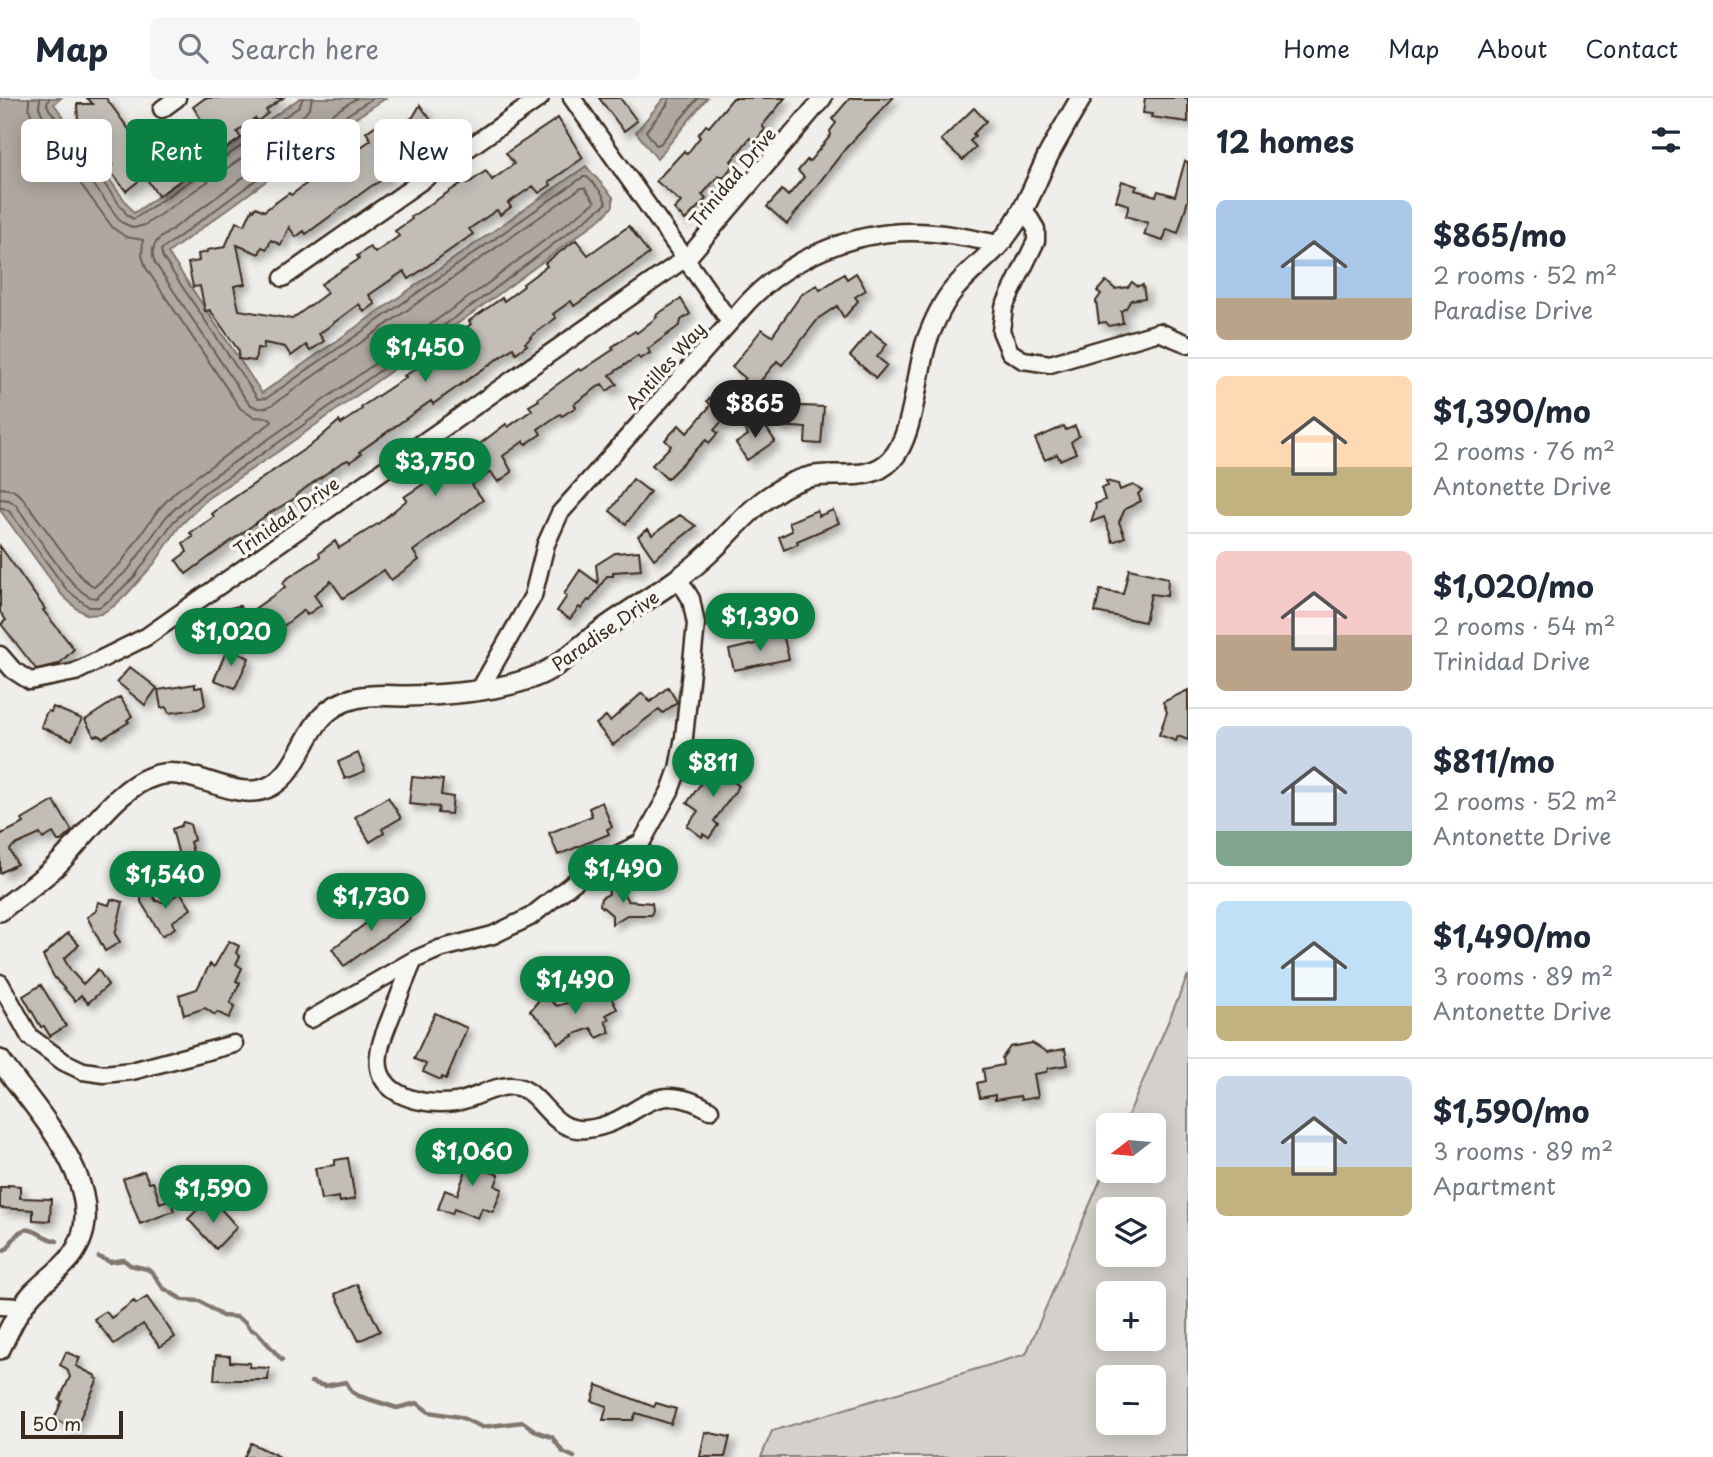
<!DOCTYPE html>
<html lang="en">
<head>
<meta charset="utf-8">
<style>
	body { margin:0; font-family:"Playpen Sans",sans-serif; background:#f6f6f7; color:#1f2937; height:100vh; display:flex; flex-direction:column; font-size:26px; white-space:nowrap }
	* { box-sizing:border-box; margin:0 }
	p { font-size:23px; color:#747a83 }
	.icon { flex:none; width:38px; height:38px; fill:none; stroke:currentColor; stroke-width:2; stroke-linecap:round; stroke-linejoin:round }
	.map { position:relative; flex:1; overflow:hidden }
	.panel { display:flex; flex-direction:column; background:#fff; width:525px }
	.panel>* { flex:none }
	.top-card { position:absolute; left:21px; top:21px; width:665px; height:63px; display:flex; gap:14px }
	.needle { width:46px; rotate:254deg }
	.fabs { position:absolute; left:1096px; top:1015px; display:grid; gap:14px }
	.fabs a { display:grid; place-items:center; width:70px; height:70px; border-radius:10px; background:#fff; box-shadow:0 4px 18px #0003; font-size:35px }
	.scale { position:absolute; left:21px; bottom:18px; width:102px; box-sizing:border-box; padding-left:7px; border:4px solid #3b2a1e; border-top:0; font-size:19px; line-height:24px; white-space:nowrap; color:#3b2a1e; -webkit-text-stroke:5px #f6f6f2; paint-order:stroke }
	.price { position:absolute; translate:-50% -60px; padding:0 16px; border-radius:24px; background:#0b8043; color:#fff; font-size:23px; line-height:46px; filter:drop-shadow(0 2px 4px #0008) }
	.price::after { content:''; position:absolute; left:50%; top:42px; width:21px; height:16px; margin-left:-10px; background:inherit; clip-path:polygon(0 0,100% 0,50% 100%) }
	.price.selected { background:#222; color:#fff }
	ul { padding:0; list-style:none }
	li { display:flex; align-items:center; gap:21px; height:175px; padding:0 28px }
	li+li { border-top:2px solid #e0e1e3 }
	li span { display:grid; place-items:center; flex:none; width:196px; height:140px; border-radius:10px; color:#555 }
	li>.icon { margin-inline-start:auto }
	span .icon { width:84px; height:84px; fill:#fffc; stroke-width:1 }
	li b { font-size:30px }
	h2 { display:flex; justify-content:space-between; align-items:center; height:84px; padding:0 28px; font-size:30px }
	.tag { padding:0 24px; border-radius:10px; background:#fff; box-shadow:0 4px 18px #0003; font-size:24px; line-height:63px }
	.tag.selected { background:#0b8043; color:#fff }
	header { display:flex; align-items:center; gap:42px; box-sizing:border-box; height:98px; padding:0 35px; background:#fff; border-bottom:2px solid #e0e1e3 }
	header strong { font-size:33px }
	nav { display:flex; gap:38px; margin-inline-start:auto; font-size:24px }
	.search { width:490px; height:63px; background:#f6f6f7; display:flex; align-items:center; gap:18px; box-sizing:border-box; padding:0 24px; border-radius:10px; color:#747a83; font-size:26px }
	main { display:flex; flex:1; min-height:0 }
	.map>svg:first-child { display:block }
	.green { fill:#d4d1cc; stroke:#887e75; stroke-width:2; fill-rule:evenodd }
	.water { fill:#afa8a1; stroke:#81766d; stroke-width:2 }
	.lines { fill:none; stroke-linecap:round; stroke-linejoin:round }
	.shore { stroke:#695c52; stroke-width:2 }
	.stream { stroke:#81766d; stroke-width:4.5 }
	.building { fill:#c2bdb7; stroke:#3b2a1e; stroke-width:2; filter:url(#shadow) }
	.minor-casing { stroke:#3b2a1e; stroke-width:21 }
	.tertiary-casing { stroke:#3b2a1e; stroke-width:24 }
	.minor { stroke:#f6f6f2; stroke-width:16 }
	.tertiary { stroke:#f6f6f2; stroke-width:19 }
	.labels { text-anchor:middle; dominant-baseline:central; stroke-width:7; stroke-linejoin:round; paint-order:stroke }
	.street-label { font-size:18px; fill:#3b2a1e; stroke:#f6f6f2 }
</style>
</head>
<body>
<header>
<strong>Map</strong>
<div class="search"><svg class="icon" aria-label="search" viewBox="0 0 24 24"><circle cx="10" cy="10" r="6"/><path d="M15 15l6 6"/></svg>Search here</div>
<nav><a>Home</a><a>Map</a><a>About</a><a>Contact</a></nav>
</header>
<main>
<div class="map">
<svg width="1188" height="1359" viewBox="0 0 1188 1359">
	<defs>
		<filter id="shadow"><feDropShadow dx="5.5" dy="5.5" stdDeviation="3.5" flood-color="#0004"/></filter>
	</defs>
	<rect width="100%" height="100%" fill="#efeeea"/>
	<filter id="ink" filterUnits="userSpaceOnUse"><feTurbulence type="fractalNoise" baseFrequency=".0143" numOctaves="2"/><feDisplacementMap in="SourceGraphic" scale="14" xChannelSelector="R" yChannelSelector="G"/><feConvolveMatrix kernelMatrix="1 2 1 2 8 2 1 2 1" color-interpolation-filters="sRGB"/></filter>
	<g filter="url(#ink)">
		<path class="green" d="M1188 877V1359H761L772 1333 1026 1256 1108 1064V1073H1153V1027H1124ZM1108 1111H1153V1157H1108ZM1108 1195H1153V1241H1108ZM1108 1279H1153V1325H1108Z"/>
		<path class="water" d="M0 0H61L54 6 134 115 300 0H386L322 42 168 155 262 295 586 68 613 99V108L603 119 492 201 279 353 208 400 179 429 154 466 127 496 114 508 101 516 88 517 77 511 62 497 0 412Z
			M664 0H707L657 61 636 34Z"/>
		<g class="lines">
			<path class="shore" d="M40 0 39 9 42 16 121 124 134 130 145 127 305 16 310 9 312 0
				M49 0 47 6 49 11 128 118 134 121 299 9 303 0
				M669 0 667 7 646 33 656 47 660 46 698 0
				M0 390 13 392 22 399 81 479 94 489 121 465 158 412 176 393 272 324 270 320 253 319 240 310 146 170 142 157 143 142 126 139 113 130 33 21 29 11V0
				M0 401 9 402 16 407C29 425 75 502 96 500L128 472 166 419 199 388 270 340 483 189 595 104 585 90H581L272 307C263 312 254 311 247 303L155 165C151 156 152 148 159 141L312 29 357 0
				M0 409 9 413 67 492 89 509H99L110 502 135 478 173 424 204 395 275 347 488 196 606 106C605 96 594 86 587 79H583L267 300 258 301 163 160 161 152 318 36 373 0"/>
			<path class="stream" d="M0 1154 8 1150C26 1116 34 1138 57 1143
				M99 1159 110 1164 124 1162 130 1167 147 1171 153 1175 163 1190 183 1202 200 1203 222 1218 236 1219 245 1224 250 1231 257 1234 282 1262
				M311 1284 325 1288 346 1284 352 1294 359 1298 397 1310 417 1305 429 1314 460 1319 482 1329 523 1324 537 1334 552 1339 563 1354 574 1359"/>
		</g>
		<path class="building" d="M87 0H106L152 63 183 38 189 46 205 35 199 27 203 24 193 9 205 0H283L266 12 268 15 258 23 255 20 237 34 241 40 158 98 145 78 126 93 108 71 113 67 100 51 89 42 78 24 77 6H93Z
			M599 0H620L637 23 624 33Z
			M733 0H785L762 28 765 31 755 44 750 40 731 63 734 66 723 80 719 77 702 97 706 101 685 122 674 111 681 104 656 83 684 53 687 56 700 39 698 37 706 27 709 29Z
			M850 0H893L846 50 787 126 767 109 782 92 788 98 804 79 798 73 807 62 809 64 831 37 830 33 836 25 832 21Z
			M1145 0H1188V24L1151 19 1152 16 1143 15Z
			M420 7 441 36 422 49 426 55 410 65 406 60 386 73 389 78 370 89 306 136 304 133 296 139 289 129 281 147 271 142 267 151 262 149 259 156 237 147 245 186 234 188 239 212 292 221 327 195 321 186 359 161 357 158 370 149 375 155 399 138 395 133 412 121 411 119 465 83 467 86 486 73 492 82 514 66 506 55 558 20 583 60 549 84 551 87 539 95 533 88 508 105 511 109 500 117 497 112 469 131 473 136 409 181 404 173 369 197 375 206 364 214 359 206 319 236 324 243 310 253 306 247 291 258 285 249 264 245 263 251 257 250 255 263 238 261 239 253 210 212 205 213 200 188 193 189 188 165 199 163 198 156 207 154V152L225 149 236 124 245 127 252 111 254 112 256 109 264 113 289 95 291 97 310 83 305 75 339 52 345 60 371 42 366 34 378 26 386 38 413 19Z
			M974 10 986 23 973 36 975 38 970 43 976 49 963 62 941 42Z
			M1185 63 1188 64V102L1178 135 1167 131 1163 143 1144 137 1148 125 1126 118 1129 107 1116 103 1122 83 1137 88 1135 92 1156 98 1158 93 1175 98Z
			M629 128 649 156 574 208 571 203 553 216 556 220 530 239 531 240 525 245 527 247 516 255 513 250 433 306 431 303 359 354 361 356 350 364 348 362 341 365 296 397 297 399 268 416 186 476 176 462 187 454 183 445 193 439 190 435 214 419 212 416 219 410 315 344 339 323 341 326 362 311 361 309 406 279 404 278 435 259 431 254 443 246 441 243 452 234 455 238 471 226 469 223 502 200 504 203 524 188 523 186 547 168 545 165 576 142 588 157Z
			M856 175 866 192 855 199 858 203 844 220 837 208 819 220 782 267 777 263 741 307 738 305 714 332 718 335 709 345 706 342 667 381 652 367 671 348 665 342 679 327 687 335 711 307 707 303 715 294 726 303 745 280 732 269 762 231 772 238 801 197 817 187 820 192 844 176 847 181Z
			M1106 183 1115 191 1128 189 1132 184 1137 188 1143 187 1145 200 1131 202 1126 210 1121 213 1123 225 1109 228 1106 224 1099 225 1096 203 1101 196 1097 193Z
			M681 201 690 216 681 222 680 227 648 251 650 255 640 261 638 258 610 277 617 286 607 293 602 286 574 306 576 309 562 318 560 316 538 331 541 336 526 346 524 343 503 358 512 374 498 384 491 374 472 387 483 402 413 453 419 462 391 482 384 472 343 500 331 483 314 497 321 507 307 517 304 512 268 540 263 531 247 538V542L225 548 222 536 218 537 213 514 238 508H240L243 519 285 489 283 486 285 482 320 459 319 455 335 443 339 450 379 425 407 402 404 399 434 379 432 375 453 361 456 364 506 326 508 329 532 312 529 308 539 302 538 300 579 271 581 273 614 251 612 249 635 233 637 235 657 219 656 217Z
			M871 233 887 246 877 259 887 267 876 280 850 258Z
			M804 308 824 309 821 346 805 345 806 330 779 328 780 309Z
			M761 322 775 343 747 362 736 345 748 337 745 332Z
			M1064 328 1066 332 1075 328 1079 338 1071 344 1076 355 1060 362 1057 356 1045 362 1035 341Z
			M633 381 650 394 626 426 610 413Z
			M1106 383 1118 386 1120 392 1133 387 1142 392 1138 396 1141 403 1125 411 1119 424 1125 439 1113 444 1104 419 1091 424 1096 409 1095 406 1105 402 1101 390 1108 388Z
			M817 412 819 418 833 412 839 425 797 443 798 446 784 452 779 439 792 433 789 424Z
			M680 417 696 428 654 461 638 438 648 431 652 437Z
			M0 448 45 511 43 512 74 551 59 566 36 571 1 526 6 522 0 514Z
			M639 453 641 472 613 474V478H607L590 503 588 502 581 511 579 509 570 521 557 513 567 498 564 496 580 472 598 485 596 467 615 455Z
			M1129 471 1168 480 1167 498 1151 496 1145 524 1095 514 1100 492 1123 496Z
			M783 536 789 561 734 572 729 552 759 545 758 542Z
			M228 549 249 560 235 590 214 582Z
			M130 569 157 590 145 607 117 584Z
			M195 586V590L202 589 205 607 198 611 169 615 166 609 161 610 158 592Z
			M668 589 677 604 663 615 659 611 613 647 596 626 606 618 610 623 642 595 650 604Z
			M1188 592V642L1178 638 1176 643 1159 637 1167 614 1163 604Z
			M120 599 132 618 127 622 129 624 103 640 99 637 94 638 85 622Z
			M53 609 82 621 72 642 41 629 46 615 48 613 51 614Z
			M358 655 365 673 345 681 338 664Z
			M726 662 740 673 733 683 739 688 714 723 718 727 709 740 703 736 702 739 687 728 698 713 687 705 707 677 709 678 715 671 718 673Z
			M412 679 443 682 441 697 453 699 451 716 438 715 439 709 409 706Z
			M388 699 401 720 382 731 384 735 370 744 355 719Z
			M54 703 72 733 61 743H58L53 735 43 741 40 736 13 748 10 752 17 766 0 775V732L2 736 24 725 22 722Z
			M602 704 612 729 607 731 609 736 558 757 549 735 592 718 589 710Z
			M183 724 190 726 194 742 190 744 197 769 185 764 181 765 172 731 181 728Z
			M618 787 628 803 652 805 653 812 651 817H627L612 826V817L600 807 601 800 609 796 608 790Z
			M145 795 152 797 156 803 169 805 172 799 181 795 191 811 172 824 175 830 162 838 141 804V798Z
			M111 801 123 804 115 836 120 844 105 853 87 819 96 813 98 804 109 807Z
			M397 802 410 821 344 868 332 851Z
			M68 835 79 847 64 861 71 873 83 886 98 871 108 887 88 905 81 897 75 903 54 879 43 858Z
			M229 843 239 848 236 855 240 858 236 866 242 870 236 883 240 885 230 905 235 908 229 920 217 914 215 917 205 910 184 917 179 897 197 891 210 866 214 869Z
			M41 887 66 928 50 938 44 928 41 929 23 898Z
			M608 893 617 911 606 917 609 921 605 923 610 934 597 940 591 930 572 937 573 938 558 946 551 933 530 913 543 897 557 908 583 900 585 902 592 898 593 901Z
			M435 915 467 930 446 981 442 979 441 982 423 974 426 966 414 961Z
			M1032 945 1047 954 1065 951 1068 967 1049 970 1046 974 1034 976 1038 999 1021 1002 1020 998 995 1002V997L980 1000 977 985 985 983 983 971 1003 967 1002 960 1010 949Z
			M462 1046 477 1052 472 1067 499 1077 495 1088 502 1091 493 1114 482 1110 478 1120 454 1111 452 1116 438 1111 445 1092 457 1097 467 1069 456 1065Z
			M348 1060 355 1101 340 1104 339 1099 321 1102 315 1070 335 1067V1062Z
			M144 1073 149 1085 153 1084 160 1105 170 1101 174 1113 140 1126 123 1081Z
			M8 1087 20 1088V1100L51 1101 50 1123 33 1122V1112L0 1110V1089H8Z
			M202 1107 212 1117 220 1110 237 1129 216 1151 188 1121Z
			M357 1186 380 1233 359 1243 335 1196Z
			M147 1199 175 1239 160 1249 143 1226 114 1246 94 1221 106 1213 111 1220 134 1203 136 1206Z
			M66 1254 80 1260 76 1268 96 1278 95 1280 98 1281 75 1331 54 1321 62 1303 59 1302 70 1279 67 1271 60 1267Z
			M216 1257 230 1258V1264L250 1265 249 1269 269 1270 268 1282H214Z
			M597 1287 654 1309 656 1305 676 1311 671 1326 636 1315 633 1322H603L607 1308 592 1303Z
			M705 1334 730 1339 725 1359H700Z
			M251 1345 280 1359H244Z"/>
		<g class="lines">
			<g class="minor-casing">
				<path id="minor" d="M572 0 730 224
					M162 11 177 0
					M1024 111 1036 131V143L1004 209 1001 233 1010 254 1023 262 1050 266 1159 234 1188 246
					M283 180 540 0
					M0 557 13 572 30 583 75 574 146 539 690 157 823 0
					M480 591 533 498 546 446 560 415 748 204C790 160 853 133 914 134 943 134 972 141 1000 146
					M414 862C406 880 399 898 392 916 380 946 364 980 404 998 420 1005 439 1006 456 1004 475 1001 494 987 512 988 543 990 548 1035 587 1031 641 1025 648 976 710 1012
					M0 885 30 939 64 964 83 973 104 976 132 973 234 946
					M311 921 414 862 439 851 493 837 530 819 596 767 641 745 670 693 678 671 684 639 696 526 691 501 678 480
					M0 1208 22 1209"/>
			</g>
			<g class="tertiary-casing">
				<path id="tertiary" d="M0 813C19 797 40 784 58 766 87 738 121 682 163 676 198 671 239 706 271 688 308 667 302 612 356 600 373 596 390 598 407 598 447 597 502 593 539 577 562 567 579 548 599 534 635 507 675 487 708 456 730 436 748 412 773 396 785 387 799 381 814 378 840 374 870 384 891 362 914 339 916 275 927 242 934 224 942 205 955 190 973 169 996 154 1011 131 1027 109 1036 83 1048 58 1058 39 1070 19 1081 0
					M0 962C34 1011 119 1096 71 1159 60 1173 44 1183 32 1196 18 1212 9 1232 0 1251"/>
			</g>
			<use href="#minor" class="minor"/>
			<use href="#tertiary" class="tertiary"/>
		</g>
	</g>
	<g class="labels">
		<g class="street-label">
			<text transform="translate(732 79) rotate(-50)">Trinidad Drive</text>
			<text transform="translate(665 267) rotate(-48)">Antilles Way</text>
			<text transform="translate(286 418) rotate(-35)">Trinidad Drive</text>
			<text transform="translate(605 532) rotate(-35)">Paradise Drive</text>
		</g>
	</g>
</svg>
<div class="fabs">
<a><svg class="needle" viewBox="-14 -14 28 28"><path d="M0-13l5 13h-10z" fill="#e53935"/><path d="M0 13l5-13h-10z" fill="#747a83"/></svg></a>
<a><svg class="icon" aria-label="layers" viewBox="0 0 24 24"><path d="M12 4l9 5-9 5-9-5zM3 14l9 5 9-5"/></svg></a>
<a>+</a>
<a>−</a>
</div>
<div class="scale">50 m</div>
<b class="price" style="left:425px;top:286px">$1,450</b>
<b class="price selected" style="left:755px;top:342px">$865</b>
<b class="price" style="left:435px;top:400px">$3,750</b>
<b class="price" style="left:760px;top:555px">$1,390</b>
<b class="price" style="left:231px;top:570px">$1,020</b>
<b class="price" style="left:713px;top:701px">$811</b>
<b class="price" style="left:623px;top:807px">$1,490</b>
<b class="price" style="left:165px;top:813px">$1,540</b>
<b class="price" style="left:371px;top:835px">$1,730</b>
<b class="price" style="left:575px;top:918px">$1,490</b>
<b class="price" style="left:472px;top:1090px">$1,060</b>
<b class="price" style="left:213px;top:1127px">$1,590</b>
<div class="top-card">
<a class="tag">Buy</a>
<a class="tag selected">Rent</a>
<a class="tag">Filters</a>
<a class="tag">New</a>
</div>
</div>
<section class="panel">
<h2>12 homes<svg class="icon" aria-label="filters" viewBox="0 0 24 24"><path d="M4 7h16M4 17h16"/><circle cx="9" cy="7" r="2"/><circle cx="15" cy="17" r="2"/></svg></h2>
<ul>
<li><span style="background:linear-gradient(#a9c7e8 70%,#b9a48a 0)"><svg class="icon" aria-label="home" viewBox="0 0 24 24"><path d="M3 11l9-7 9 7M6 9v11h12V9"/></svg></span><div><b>$865/mo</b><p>2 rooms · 52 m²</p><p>Paradise Drive</p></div></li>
<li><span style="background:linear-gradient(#ffd9b3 65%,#c2b280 0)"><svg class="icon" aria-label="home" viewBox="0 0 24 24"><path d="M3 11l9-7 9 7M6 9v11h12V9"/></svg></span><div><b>$1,390/mo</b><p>2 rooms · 76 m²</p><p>Antonette Drive</p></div></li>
<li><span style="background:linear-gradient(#f6c9c9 60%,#b9a48a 0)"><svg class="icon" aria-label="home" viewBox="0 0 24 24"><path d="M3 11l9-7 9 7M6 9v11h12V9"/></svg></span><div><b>$1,020/mo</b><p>2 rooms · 54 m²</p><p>Trinidad Drive</p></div></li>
<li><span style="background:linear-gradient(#c9d6e8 75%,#7fa58c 0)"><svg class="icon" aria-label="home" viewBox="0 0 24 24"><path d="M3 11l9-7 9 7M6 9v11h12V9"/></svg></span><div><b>$811/mo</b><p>2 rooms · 52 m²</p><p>Antonette Drive</p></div></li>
<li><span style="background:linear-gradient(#bfe0f5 75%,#c2b280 0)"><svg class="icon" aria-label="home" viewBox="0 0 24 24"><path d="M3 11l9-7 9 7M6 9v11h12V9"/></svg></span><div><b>$1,490/mo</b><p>3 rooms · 89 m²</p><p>Antonette Drive</p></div></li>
<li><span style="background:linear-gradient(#c9d6e8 65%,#c2b280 0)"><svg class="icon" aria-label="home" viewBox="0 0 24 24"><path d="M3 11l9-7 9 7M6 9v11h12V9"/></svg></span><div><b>$1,590/mo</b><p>3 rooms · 89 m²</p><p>Apartment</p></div></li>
</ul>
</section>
</main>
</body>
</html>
